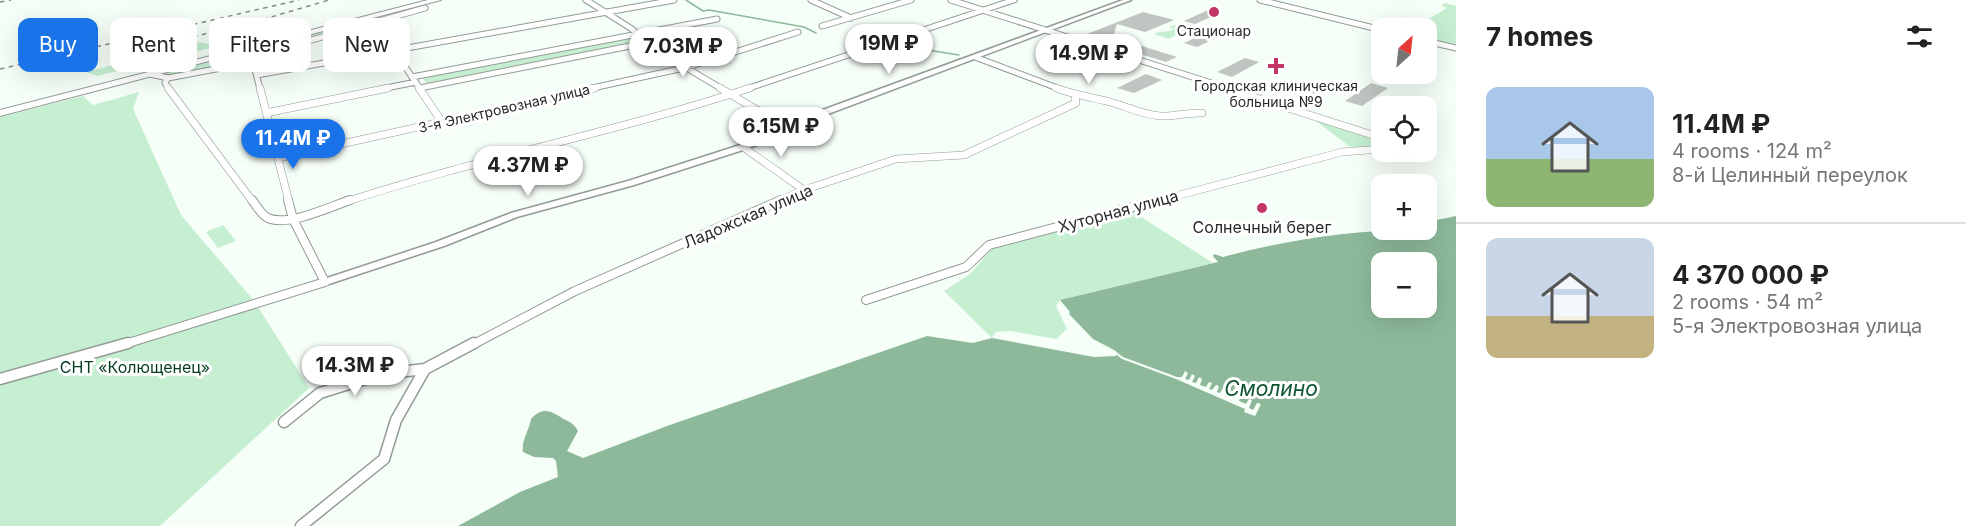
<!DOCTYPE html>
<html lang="en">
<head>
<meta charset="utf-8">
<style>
	body { margin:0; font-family:Inter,sans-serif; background:#f2f2f2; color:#222; height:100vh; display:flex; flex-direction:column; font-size:22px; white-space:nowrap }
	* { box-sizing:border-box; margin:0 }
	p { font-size:20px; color:#767676 }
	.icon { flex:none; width:33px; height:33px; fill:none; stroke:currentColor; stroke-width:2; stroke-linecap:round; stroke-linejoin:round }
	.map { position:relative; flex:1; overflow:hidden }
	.details { display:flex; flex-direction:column; background:#fff; width:510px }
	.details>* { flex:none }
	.guide { position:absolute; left:18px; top:18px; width:570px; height:54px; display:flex; gap:12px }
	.needle { width:39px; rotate:27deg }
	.fabs { position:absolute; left:1371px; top:18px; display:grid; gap:12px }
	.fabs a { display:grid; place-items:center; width:66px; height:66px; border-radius:12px; background:#fff; box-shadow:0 6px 24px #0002; font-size:30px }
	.price { position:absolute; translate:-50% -51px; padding:0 14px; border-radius:21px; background:#fff; color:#222; font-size:20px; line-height:39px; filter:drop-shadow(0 2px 3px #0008) }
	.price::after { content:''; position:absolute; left:50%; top:36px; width:18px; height:14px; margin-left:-9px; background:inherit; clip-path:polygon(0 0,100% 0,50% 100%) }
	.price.current { background:#1a73e8; color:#fff }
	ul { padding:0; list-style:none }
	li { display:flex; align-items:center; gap:18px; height:150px; padding:0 30px }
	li+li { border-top:2px solid #e0e0e0 }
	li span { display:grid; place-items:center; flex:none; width:168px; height:120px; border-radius:12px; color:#555 }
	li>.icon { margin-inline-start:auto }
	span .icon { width:72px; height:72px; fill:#fffc; stroke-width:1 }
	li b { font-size:26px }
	h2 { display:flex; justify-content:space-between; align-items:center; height:72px; padding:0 30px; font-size:26px }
	.chip { padding:0 21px; border-radius:12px; background:#fff; box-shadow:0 6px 24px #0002; font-size:21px; line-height:54px }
	.chip.current { background:#1a73e8; color:#fff }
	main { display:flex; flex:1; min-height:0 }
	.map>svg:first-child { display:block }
	.green { fill:#c6efd2 }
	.water { fill:#8db99a; fill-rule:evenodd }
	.pier { fill:#f6fef8 }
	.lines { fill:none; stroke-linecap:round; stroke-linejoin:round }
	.stream { stroke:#8db99a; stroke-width:1.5 }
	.building { fill:#bfc6c1 }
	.minor-far3-casing { stroke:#939b95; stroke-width:7 }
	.minor-far2-casing { stroke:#939b95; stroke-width:8 }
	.minor-far1-casing { stroke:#939b95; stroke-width:10 }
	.minor-casing { stroke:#939b95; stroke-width:13 }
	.tertiary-casing { stroke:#939b95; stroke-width:3 }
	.primary-casing { stroke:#939b95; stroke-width:2 }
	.minor-far3 { stroke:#fff; stroke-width:5 }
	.minor-far2 { stroke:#fff; stroke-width:7 }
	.minor-far1 { stroke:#fff; stroke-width:8 }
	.minor { stroke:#fff; stroke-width:10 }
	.tertiary { fill:#fff; fill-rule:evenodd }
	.primary { fill:#fff; fill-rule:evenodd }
	.rail { stroke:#878c89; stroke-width:1.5; stroke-dasharray:4.5 4.5; stroke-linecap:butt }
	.poi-dot { fill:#c23567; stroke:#fff; stroke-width:2 }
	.labels { text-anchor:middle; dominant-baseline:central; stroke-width:6; stroke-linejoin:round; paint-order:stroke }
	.far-poi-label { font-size:14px; fill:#272a28; stroke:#fff }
	.far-street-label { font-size:14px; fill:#272a28; stroke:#fff }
	.street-label { font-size:16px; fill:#272a28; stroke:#fff }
	.poi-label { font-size:16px; fill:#272a28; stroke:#fff }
	.park-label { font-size:16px; fill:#053c1f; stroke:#fff }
	.near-water-label { font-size:21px; font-style:italic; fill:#0e562f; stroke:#fff }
</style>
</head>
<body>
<main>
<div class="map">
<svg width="1456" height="526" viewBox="0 0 1456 526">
	<rect width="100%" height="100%" fill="#f6fef8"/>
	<path class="green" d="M1445 3 1456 6V47L1427 40 1426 28H1413L1447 8 1441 6Z
		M375 18 379 19 259 51C250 54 245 58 238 62 224 69 179 75 163 76L166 72Z
		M1178 24C1183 24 1209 26 1211 27L1193 36 1178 34 1169 39 1154 34C1161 30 1167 33 1174 29L1169 27Z
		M249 35 259 36 97 76 86 72 200 42 215 46Z
		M629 37 638 43 427 85 422 76Z
		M139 92 133 109 181 215 255 302 309 388 160 526H0V117L83 96 93 105Z
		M1312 118 1381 142 1371 149 1349 146Z
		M1132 211 1213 263 1060 300 1056 306 1067 329 1056 339 1011 331 996 332 992 338 944 291 970 274 992 249 1082 224C1097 226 1120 222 1132 211Z
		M223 225 236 241 218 248 206 232Z"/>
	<path class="water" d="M1456 216V526H458L520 492 558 477 556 461 553 458 534 457 523 452C521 441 529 431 531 419 542 407 550 410 562 418 569 422 574 423 578 431L567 451 583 458 667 426 927 336 973 343 992 338 1094 357 1116 356V351L1093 339 1069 314 1070 312 1060 300 1218 262 1213 256 1214 254 1223 257C1289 239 1358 229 1426 230L1427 222ZM1382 262H1426V308H1382Z"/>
	<path class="pier" d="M1115 351 1123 357 1177 377H1182L1185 371 1188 373 1185 379 1189 380 1192 374 1195 376 1192 382 1196 383 1199 377 1202 379 1200 385 1206 387 1209 382 1212 383 1209 389 1212 390 1216 385 1219 386 1217 392 1220 393 1223 388 1227 389 1224 395 1227 396 1230 391 1233 392 1230 397 1234 399 1237 394 1241 395 1239 401 1246 404 1249 399 1252 400 1249 408 1253 410 1257 403 1261 404 1255 416 1244 412 1245 409 1176 379 1122 359 1113 352Z"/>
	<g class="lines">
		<path class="stream" d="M686 0 703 11 709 10 804 27 816 33
			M854 41 891 51 927 50 959 55"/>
	</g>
	<path class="building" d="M1215 7 1218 14 1195 24 1184 21Z
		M1143 12 1174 20 1145 32 1117 24 1113 37 1177 57 1166 62 1082 36Z
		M1217 28 1229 32 1197 47 1184 43Z
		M1245 58 1259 62 1232 77 1217 72Z
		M1146 74 1162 80 1134 93 1117 88Z
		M1314 82 1329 87 1311 98 1296 93Z
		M1371 83 1388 88 1362 106 1345 101Z"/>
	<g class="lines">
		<g class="minor-far3-casing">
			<path id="minor-far3" d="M586 0 632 29 645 43 722 89
				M811 0 851 18
				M951 0 1230 89
				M1260 0 1382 30
				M822 26 911 0
				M1426 41 1456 48
				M394 50 420 89
				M975 57 1060 89
				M253 62 255 56 425 8
				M253 62 260 89
				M150 74 168 78 253 62
				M257 75 674 0
				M412 77 717 19
				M168 78 165 83 169 89
				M420 88 645 43
				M381 89 416 82
				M588 89 688 67 798 32
				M746 89 1014 0"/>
		</g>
		<g class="minor-far2-casing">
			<path id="minor-far2" d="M168 88 253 202
				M260 88 289 202
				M419 88 442 122
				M720 88 757 110 801 121
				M1056 88C1074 95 1092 97 1110 102 1128 107 1140 114 1160 116 1173 117 1188 112 1202 113
				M1225 88 1382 138
				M266 113 388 88
				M743 147 804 190
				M278 158 595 88
				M345 202C479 158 617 132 750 88
				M777 202 804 190 896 159 964 155 1076 103 1075 95
				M1153 202 1342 152 1382 149"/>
		</g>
		<g class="minor-far1-casing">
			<path id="minor-far1" d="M252 200C257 206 261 215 268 218 287 227 330 207 350 200
				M866 300 966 267 989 245 1159 200
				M122 345 325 282 293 219 288 200
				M472 345 575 291 781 200"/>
		</g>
		<g class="minor-casing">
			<path id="minor" d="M0 379 128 343
				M284 422 320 393 381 374 425 369
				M301 526 384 459 396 420 425 369 474 343"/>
		</g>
		<g class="tertiary-casing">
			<path id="tertiary" d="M1123 0H1131L804 123 791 132 746 149 634 185 517 217 444 246 329 284H321L320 282 321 280 436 242 511 213 628 181 740 145 785 128 798 119Z"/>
		</g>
		<g class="primary-casing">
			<path id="primary" d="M428 0H441L0 116V110Z"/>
		</g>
		<use href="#minor-far3" class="minor-far3"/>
		<use href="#minor-far2" class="minor-far2"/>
		<use href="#minor-far1" class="minor-far1"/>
		<use href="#minor" class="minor"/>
		<use href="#tertiary" class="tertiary"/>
		<use href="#primary" class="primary"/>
		<path class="rail" d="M0 2 11 0
			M132 52 261 20 329 0
			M0 69 299 0"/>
	</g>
	<g class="poi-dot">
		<circle cx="1214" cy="12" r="6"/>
		<path d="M1273 57h6v6h6v6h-6v6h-6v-6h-6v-6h6z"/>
		<circle cx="1262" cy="208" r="6"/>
	</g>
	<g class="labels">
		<g class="far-poi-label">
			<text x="1214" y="30">Стационар</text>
			<text x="1276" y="85">Городская клиническая<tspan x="1276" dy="16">больница №9</tspan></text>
		</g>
		<g class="far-street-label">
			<text transform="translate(504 108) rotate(-13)">3-я Электровозная улица</text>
		</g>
		<g class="street-label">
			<text transform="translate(1118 211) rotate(-15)">Хуторная улица</text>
			<text transform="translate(748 216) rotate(-23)">Ладожская улица</text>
		</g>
		<g class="poi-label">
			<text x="1262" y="227">Солнечный берег</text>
		</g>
		<g class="park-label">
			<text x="135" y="367">СНТ «Колющенец»</text>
		</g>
		<g class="near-water-label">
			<text x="1271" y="388">Смолино</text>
		</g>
	</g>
</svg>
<div class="fabs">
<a><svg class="needle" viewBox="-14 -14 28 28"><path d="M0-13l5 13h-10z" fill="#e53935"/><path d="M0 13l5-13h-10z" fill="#767676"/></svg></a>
<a><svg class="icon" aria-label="locate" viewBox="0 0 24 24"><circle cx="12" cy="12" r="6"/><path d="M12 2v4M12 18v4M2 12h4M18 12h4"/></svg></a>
<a>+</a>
<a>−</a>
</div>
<b class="price" style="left:889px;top:75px">19M ₽</b>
<b class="price" style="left:683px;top:78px">7.03M ₽</b>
<b class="price" style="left:1089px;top:85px">14.9M ₽</b>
<b class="price" style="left:781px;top:158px">6.15M ₽</b>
<b class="price current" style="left:293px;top:170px">11.4M ₽</b>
<b class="price" style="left:528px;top:197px">4.37M ₽</b>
<b class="price" style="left:355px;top:397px">14.3M ₽</b>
<div class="guide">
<a class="chip current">Buy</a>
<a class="chip">Rent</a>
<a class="chip">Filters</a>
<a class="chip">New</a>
</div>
</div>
<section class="details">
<h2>7 homes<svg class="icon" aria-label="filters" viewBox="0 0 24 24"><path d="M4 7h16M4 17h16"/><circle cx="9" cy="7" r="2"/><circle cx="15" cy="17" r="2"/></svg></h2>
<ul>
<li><span style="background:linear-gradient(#a9c7e8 60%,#8fb573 0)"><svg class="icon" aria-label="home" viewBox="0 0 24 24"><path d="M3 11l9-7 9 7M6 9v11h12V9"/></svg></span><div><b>11.4M ₽</b><p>4 rooms · 124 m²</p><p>8-й Целинный переулок</p></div></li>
<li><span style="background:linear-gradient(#c9d6e8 65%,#c2b280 0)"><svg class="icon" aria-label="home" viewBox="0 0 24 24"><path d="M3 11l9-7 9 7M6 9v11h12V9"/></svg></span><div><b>4 370 000 ₽</b><p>2 rooms · 54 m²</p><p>5-я Электровозная улица</p></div></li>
</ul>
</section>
</main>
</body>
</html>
